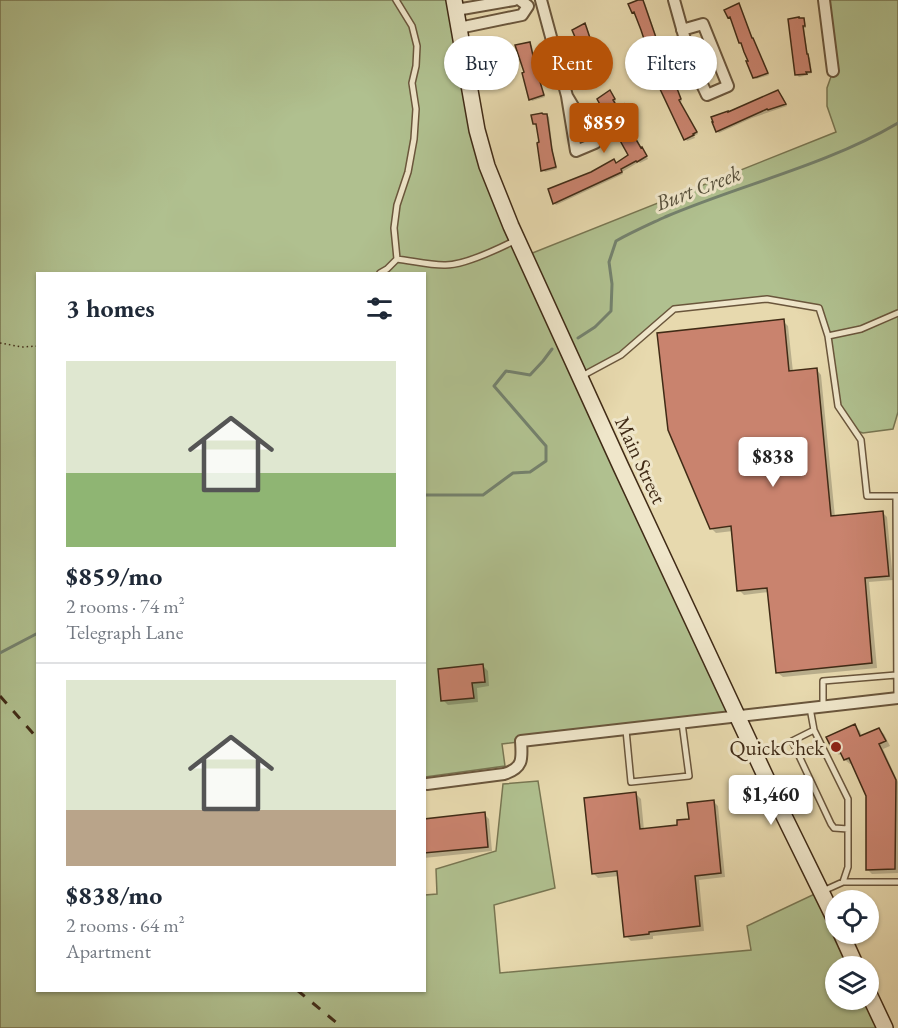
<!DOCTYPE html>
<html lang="en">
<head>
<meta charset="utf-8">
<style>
	body { margin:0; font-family:"EB Garamond",serif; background:#f6f6f7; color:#1f2937; height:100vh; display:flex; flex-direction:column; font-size:22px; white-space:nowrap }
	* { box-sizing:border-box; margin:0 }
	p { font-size:20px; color:#747a83 }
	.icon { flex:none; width:33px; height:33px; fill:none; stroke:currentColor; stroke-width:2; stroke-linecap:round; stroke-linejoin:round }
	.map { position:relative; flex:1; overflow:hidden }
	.details { position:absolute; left:36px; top:272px; width:390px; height:720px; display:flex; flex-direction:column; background:#fff; border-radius:0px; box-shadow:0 2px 4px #0004 }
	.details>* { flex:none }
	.guide { position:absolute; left:444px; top:36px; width:363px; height:54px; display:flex; gap:12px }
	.buttons { position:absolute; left:825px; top:890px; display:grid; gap:12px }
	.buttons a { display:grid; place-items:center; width:54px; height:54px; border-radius:50%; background:#fff; box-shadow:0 2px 4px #0004; font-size:30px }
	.price { position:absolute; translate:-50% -51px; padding:0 14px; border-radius:6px; background:#fff; color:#222; font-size:20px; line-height:39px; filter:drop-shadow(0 2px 3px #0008) }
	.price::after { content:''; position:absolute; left:50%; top:36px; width:18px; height:14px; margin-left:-9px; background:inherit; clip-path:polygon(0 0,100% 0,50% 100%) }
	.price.current { background:#b45309; color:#fff }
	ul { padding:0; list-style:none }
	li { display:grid; align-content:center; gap:12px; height:318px; padding:0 30px }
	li+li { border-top:2px solid #e0e1e3 }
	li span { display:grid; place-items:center; height:186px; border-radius:0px; color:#555 }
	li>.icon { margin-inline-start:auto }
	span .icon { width:108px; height:108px; fill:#fffc; stroke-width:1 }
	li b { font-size:26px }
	h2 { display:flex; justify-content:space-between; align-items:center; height:72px; padding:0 30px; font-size:26px }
	.tag { padding:0 21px; border-radius:27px; background:#fff; box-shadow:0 2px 4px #0004; font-size:21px; line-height:54px }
	.tag.current { background:#b45309; color:#fff }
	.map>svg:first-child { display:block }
	.green { fill:#b0c08f; stroke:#787652; stroke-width:1.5 }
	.shadow { fill:#0003 }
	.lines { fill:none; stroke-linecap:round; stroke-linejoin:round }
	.stream { stroke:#74816d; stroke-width:3 }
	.building { fill:#c9836e; stroke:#402b16; stroke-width:1.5 }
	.lane-casing { stroke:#6a563c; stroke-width:8 }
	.street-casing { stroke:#6a563c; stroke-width:14 }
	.secondary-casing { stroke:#402b16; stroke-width:18 }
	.path { stroke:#402b16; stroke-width:1.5; stroke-dasharray:1.5 3; stroke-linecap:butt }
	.lane { stroke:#efe6ca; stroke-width:5 }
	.street { stroke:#efe6ca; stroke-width:10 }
	.secondary { stroke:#efe6ca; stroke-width:15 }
	.rail { stroke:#402b16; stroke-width:3; stroke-dasharray:10 10; stroke-linecap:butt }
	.poi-dot { fill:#8f2418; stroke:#efe6ca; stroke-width:2 }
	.labels { text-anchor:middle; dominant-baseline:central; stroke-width:6; stroke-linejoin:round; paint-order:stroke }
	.street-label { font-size:21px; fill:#402b16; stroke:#efe6ca }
	.poi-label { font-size:21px; fill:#402b16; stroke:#efe6ca; text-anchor:end }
	.water-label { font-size:22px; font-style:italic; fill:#564f3a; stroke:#efe6ca }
</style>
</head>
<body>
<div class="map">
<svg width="898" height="1028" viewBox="0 0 898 1028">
	<rect width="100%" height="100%" fill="#e7d9ae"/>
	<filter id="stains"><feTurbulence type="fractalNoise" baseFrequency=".00333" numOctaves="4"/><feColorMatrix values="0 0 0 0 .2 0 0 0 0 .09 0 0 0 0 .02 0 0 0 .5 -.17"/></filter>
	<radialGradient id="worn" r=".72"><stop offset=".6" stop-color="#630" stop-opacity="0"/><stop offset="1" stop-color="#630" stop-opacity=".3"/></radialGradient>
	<path class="green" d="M0 0H454L487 166 525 256 836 132 827 106V88L833 71 824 0H898V412L893 429 863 433 854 430 838 406 828 336 819 308 767 299 674 309 621 355 580 377 738 716 502 744 505 766 425 777 424 273H38V990H424L425 895 437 894 436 869 496 851 503 784 538 781 555 888 494 905 500 973 751 950 747 926 821 891 856 966H836V999H868L885 1028H0Z"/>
	<path class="shadow" d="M643 1 645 3 662 53 665 55 672 70 668 71 679 94 682 101 680 102 698 134 694 136 695 138 687 141 662 89 669 86 663 74 660 76 658 74 636 14 633 13 630 5Z
		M739 5 752 40 769 75 756 79 754 77 750 62 732 19 729 17Z
		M803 19 805 21 806 28H804L808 56 810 58 812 73 808 74V75L799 77 797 75Z
		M585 25 587 27 595 51 597 53 607 78 600 81 598 80 595 81 593 80Z
		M530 44 532 46 536 69 545 97 532 101 530 99Z
		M778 92 783 97 787 106 752 118 719 133 717 131 727 113Z
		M612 94 616 101 614 102 618 109 623 106 626 109 621 114 641 150 644 151 648 159 640 163 639 162 622 172 623 174 556 205 554 203 630 156 599 99Z
		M547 115 549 117 553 153 557 169 545 172 543 170 541 143 537 126 535 124Z
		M783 321 788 326 793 372 817 370 821 375 835 517 882 512 887 517 893 580 869 582 877 668 783 677 778 673 769 592 744 595 739 590 733 531 716 533 711 528Z
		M483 666 488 671 489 686 477 688 478 702 448 705 443 700Z
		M855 726 860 731 862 737 879 730 884 734 890 746 883 749 898 782V873L872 874 867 869 868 796 853 763 850 764 845 760 842 753 839 755 834 750Z
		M636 794 641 799 644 830 679 826 691 820 713 801 718 806 725 877 699 880 704 931 653 936V939L631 941 626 936 619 876 598 878 593 873Z
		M484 814 489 819 492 851 424 858V820Z"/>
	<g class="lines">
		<path class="stream" d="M578 338 595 327 611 311 612 284 609 262 616 241C632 232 648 225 665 217 742 184 825 166 898 123
			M424 495H483L513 473 530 472 546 461V446L494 386 506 371 530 375 543 361 552 349
			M0 653 38 633"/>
	</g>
	<path class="building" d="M638 0H643L661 52 663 51 671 67 667 69 678 91 681 99 679 100 697 132 693 134 694 135 684 140 660 89 667 85 660 73 656 75 642 39H644L641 30 634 12 632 13 628 4Z
		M739 3 752 38H753L768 73 757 77 753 78 746 61H748L744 52 741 43H739L730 17 728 18 724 10Z
		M799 17V18H804L805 26H803L807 54H808L811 72H806L807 74 795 75 788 19Z
		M585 23 594 50 596 49 607 76 596 80V79L591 80 588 73 590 72 572 30Z
		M530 42 535 65 544 95 529 100 522 73 524 72 515 45Z
		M610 90 615 99 613 100 618 108 624 104 625 107 620 112 641 148 642 147 647 156 637 162 636 161 621 169 622 172 553 204 548 189 591 172 614 159 616 163 628 155 597 99Z
		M778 90 786 104 768 110 767 109 716 132 712 122H713L711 117 728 111V112Z
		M542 113 543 114H547L552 150 556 167 541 171 537 143 539 142 536 124H533L531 115Z
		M784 319 789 371 817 368 831 516 883 511 889 576 865 578 872 663 776 673 767 588 737 591 731 526 710 529 668 430 657 333Z
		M483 664 485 682 472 683 474 698 441 701 438 669Z
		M855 724 860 736 879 728 886 741 879 744 896 780 895 869 866 870V796L849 758 844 760 838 748 833 751 826 737Z
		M636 792 640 829 677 825V820L689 819 687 803 714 800 721 873 695 876 700 926 649 932V934L624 937 617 871 592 874 584 798Z
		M485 812 488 847 424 853V819Z"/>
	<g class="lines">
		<g class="lane-casing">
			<path id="lane" d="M397 259C413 261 429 265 444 265 463 266 498 249 516 240
				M380 273 387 269 397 259 394 228 397 205 408 172 414 139 416 109 412 83 416 66 417 46 412 26 396 0
				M828 336 861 329 898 313
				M582 376 621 355 674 309 767 299 819 308 828 336 838 406 861 440 867 496H898
				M896 496 897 699
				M823 706V681L896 675
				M810 708 814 730 848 799V867L843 882H898
				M626 730 631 782 689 776 682 723
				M814 730 792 741 831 824 834 828 848 829
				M823 891 843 882"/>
		</g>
		<g class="street-casing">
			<path id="street" d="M541 0 567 96 576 151 595 143 567 96
				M674 0 691 61 707 95 728 86 703 24 682 30
				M824 0 833 71
				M456 10 514 0
				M459 28 522 15 528 6 520 0
				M427 784 504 774C524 768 522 758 521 741L898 698"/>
		</g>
		<g class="secondary-casing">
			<path id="secondary" d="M454 0 477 130 487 166 511 226 621 467 783 814 836 922
				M841 933 856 966
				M868 992 885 1028"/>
		</g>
		<path class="path" d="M0 343 22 347 38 346"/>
		<use href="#lane" class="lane"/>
		<use href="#street" class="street"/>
		<use href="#secondary" class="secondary"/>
		<path class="rail" d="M0 696 38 739
			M297 990 343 1028"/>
	</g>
	<circle class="poi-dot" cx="836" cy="747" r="6"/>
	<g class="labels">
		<g class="street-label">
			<text transform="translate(641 460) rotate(65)">Main Street</text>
		</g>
		<g class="poi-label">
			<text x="824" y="747">QuickChek</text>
		</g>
		<g class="water-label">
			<text transform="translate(698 188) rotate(-21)">Burt Creek</text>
		</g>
	</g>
	<rect width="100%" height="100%" filter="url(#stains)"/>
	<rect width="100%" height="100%" fill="url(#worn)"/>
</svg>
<div class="buttons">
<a><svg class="icon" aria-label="locate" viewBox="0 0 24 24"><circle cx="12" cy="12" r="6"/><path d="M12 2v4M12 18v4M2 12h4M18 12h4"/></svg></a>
<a><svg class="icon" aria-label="layers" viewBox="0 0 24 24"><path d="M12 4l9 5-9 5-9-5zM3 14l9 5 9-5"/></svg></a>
</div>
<b class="price current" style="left:604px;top:154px">$859</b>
<b class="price" style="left:773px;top:488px">$838</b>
<b class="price" style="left:771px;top:826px">$1,460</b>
<div class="guide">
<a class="tag">Buy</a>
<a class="tag current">Rent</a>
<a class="tag">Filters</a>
</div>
<section class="details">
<h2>3 homes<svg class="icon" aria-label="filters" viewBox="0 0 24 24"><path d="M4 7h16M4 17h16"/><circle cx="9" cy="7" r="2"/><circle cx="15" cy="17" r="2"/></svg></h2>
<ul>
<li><span style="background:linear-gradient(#dfe7d0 60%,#8fb573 0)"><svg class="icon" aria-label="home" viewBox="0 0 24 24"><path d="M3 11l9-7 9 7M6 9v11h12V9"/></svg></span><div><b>$859/mo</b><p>2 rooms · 74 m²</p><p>Telegraph Lane</p></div></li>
<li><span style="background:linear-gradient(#dfe7d0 70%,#b9a48a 0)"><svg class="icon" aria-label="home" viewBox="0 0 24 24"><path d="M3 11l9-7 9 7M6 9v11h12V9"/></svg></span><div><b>$838/mo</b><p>2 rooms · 64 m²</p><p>Apartment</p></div></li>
</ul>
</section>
</div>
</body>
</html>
